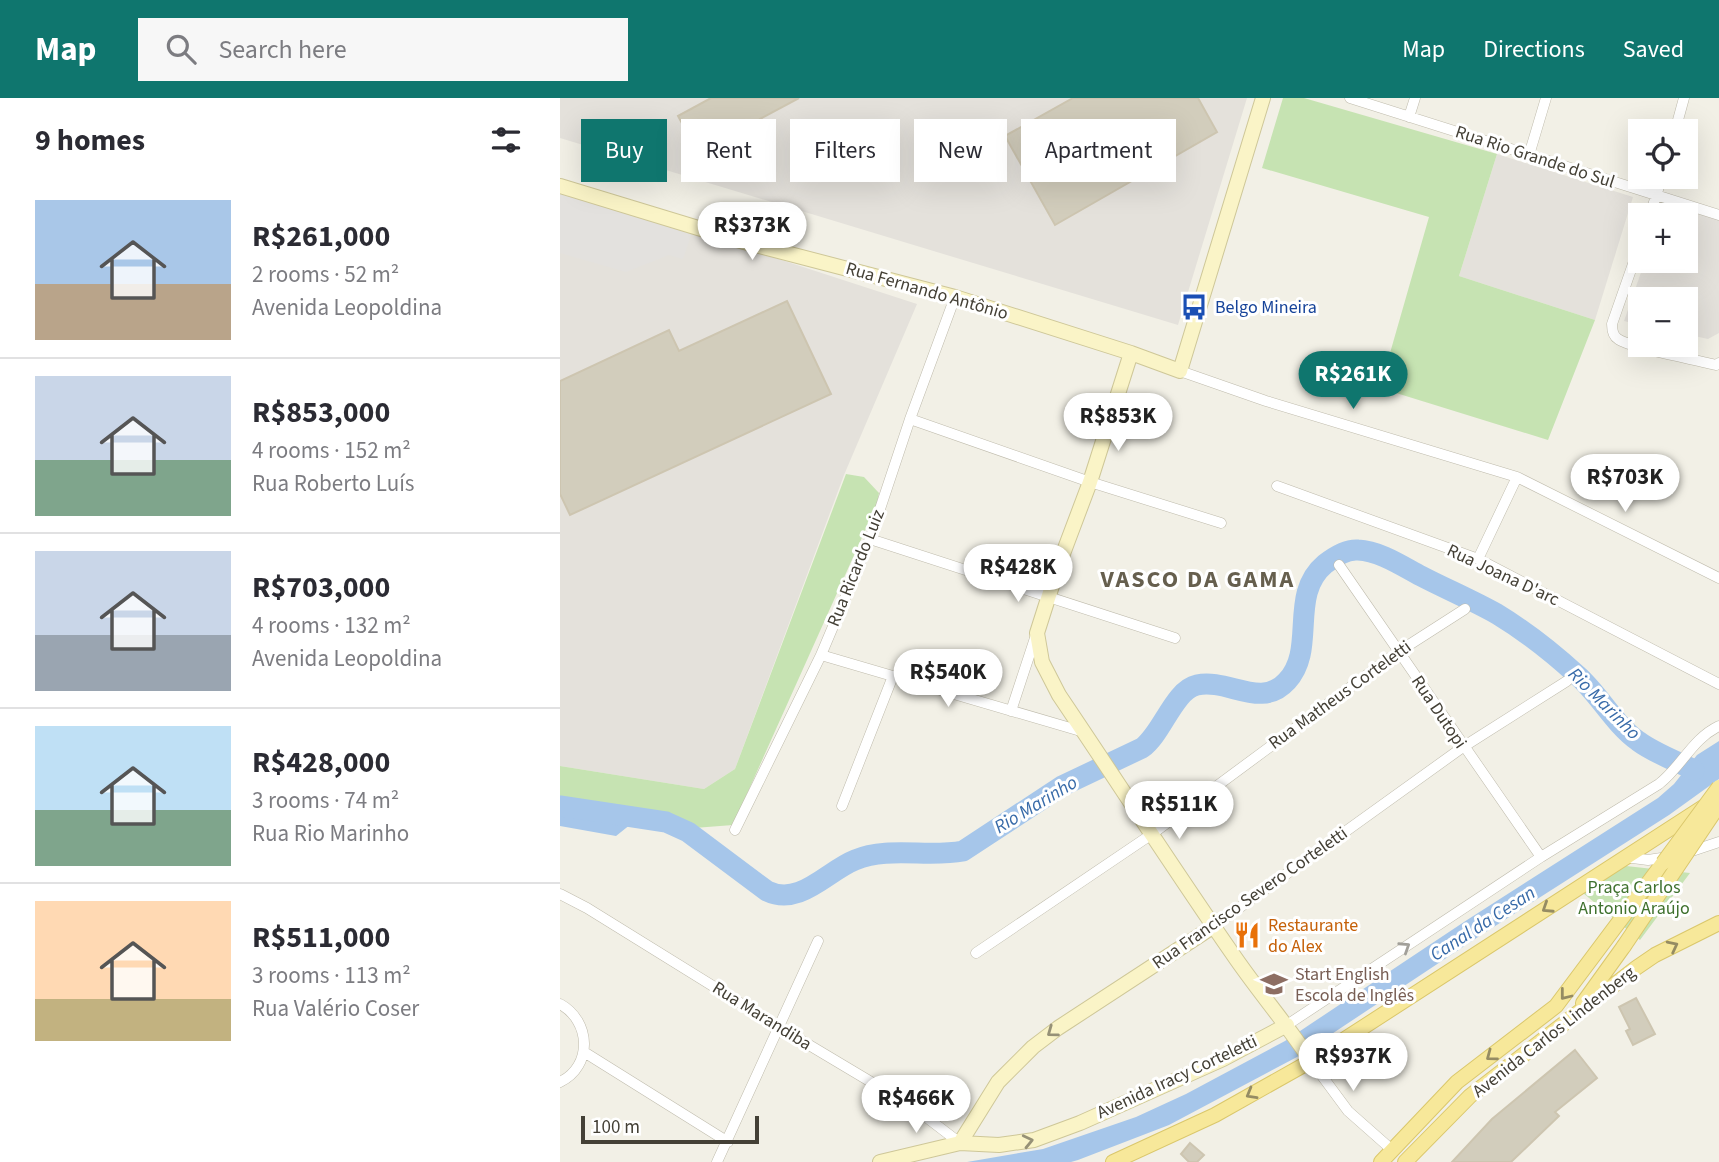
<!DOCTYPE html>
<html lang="en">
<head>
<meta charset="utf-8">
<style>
	body { margin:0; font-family:"Source Sans 3",sans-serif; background:#f7f7f7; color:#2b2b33; height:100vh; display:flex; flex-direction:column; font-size:26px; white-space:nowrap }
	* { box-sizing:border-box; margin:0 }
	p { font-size:23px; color:#7c7c81 }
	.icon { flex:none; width:38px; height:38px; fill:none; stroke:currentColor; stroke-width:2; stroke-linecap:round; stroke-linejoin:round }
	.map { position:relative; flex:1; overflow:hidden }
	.drawer { display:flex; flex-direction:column; background:#fff; width:560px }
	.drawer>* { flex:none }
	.banner { position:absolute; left:21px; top:21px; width:665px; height:63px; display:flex; gap:14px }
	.fabs { position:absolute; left:1068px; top:21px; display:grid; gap:14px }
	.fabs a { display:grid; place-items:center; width:70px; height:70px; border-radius:0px; background:#fff; box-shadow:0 7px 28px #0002; font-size:35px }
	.scale { position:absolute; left:21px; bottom:18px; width:178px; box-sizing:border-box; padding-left:7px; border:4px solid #444036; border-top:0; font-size:19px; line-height:24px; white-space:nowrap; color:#444036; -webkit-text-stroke:5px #fff; paint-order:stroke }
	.price { position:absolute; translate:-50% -60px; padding:0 16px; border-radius:24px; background:#fff; color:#222; font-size:23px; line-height:46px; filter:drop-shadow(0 2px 4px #0008) }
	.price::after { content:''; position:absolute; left:50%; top:42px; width:21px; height:16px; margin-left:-10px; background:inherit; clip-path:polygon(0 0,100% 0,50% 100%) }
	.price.selected { background:#0f766e; color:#fff }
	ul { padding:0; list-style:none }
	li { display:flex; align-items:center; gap:21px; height:175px; padding:0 35px }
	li+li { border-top:2px solid #e1e1e2 }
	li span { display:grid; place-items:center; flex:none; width:196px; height:140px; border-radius:0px; color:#555 }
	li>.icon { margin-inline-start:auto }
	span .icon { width:84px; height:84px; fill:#fffc; stroke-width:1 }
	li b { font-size:30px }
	h2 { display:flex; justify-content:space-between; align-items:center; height:84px; padding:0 35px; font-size:30px }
	.pill { padding:0 24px; border-radius:0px; background:#fff; box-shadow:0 7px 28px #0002; font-size:24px; line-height:63px }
	.pill.selected { background:#0f766e; color:#fff }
	header { display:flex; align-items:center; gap:42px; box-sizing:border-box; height:98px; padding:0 35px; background:#0f766e; color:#fff }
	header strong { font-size:33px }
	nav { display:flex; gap:38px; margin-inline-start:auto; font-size:24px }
	.search { width:490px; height:63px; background:#f7f7f7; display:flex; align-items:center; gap:18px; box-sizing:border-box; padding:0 24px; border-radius:0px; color:#7c7c81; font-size:26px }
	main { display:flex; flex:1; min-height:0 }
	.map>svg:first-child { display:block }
	.industrial { fill:#e4e1db }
	.green { fill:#c6e3b2 }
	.parking { fill:#e3e1de }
	.water { fill:#a6c6ea }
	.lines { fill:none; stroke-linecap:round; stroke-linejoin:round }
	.river { stroke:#a6c6ea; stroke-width:21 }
	.building { fill:#d2cdbc; stroke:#cdc5b0; stroke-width:2 }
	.street-casing { stroke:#bfbbac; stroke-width:11 }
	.secondary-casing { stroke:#cec798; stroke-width:16 }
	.primary-casing { stroke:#dac76b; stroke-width:16 }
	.street { stroke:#fff; stroke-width:10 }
	.secondary { stroke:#faf4c7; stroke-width:14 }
	.primary { stroke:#f7e89a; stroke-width:14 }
	.primary-bridge-casing { stroke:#dac76b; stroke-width:16; stroke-linecap:butt }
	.primary-bridge { stroke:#f7e89a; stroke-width:14 }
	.oneway { stroke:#958c63 }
	.oneway2 { stroke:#a2a09a }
	.oneway3 { stroke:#969177 }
	.labels { text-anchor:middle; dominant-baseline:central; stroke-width:6; stroke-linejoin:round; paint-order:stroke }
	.street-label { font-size:18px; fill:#444036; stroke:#fff }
	.transit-label { font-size:18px; fill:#164399; stroke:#fff; text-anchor:start }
	.park-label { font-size:18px; fill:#3f712e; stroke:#fff }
	.food-label { font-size:18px; fill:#c56008; stroke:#fff; text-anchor:start }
	.education-label { font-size:18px; fill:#785e54; stroke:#fff; text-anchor:start }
	.water-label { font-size:19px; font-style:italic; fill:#376aa8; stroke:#fff }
	.district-label { font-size:24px; font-weight:bold; letter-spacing:2px; fill:#665f4e; stroke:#fff }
</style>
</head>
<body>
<header>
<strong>Map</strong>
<div class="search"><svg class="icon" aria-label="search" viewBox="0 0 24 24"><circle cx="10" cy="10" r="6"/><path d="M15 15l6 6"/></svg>Search here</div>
<nav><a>Map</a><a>Directions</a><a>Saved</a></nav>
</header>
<main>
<section class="drawer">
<h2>9 homes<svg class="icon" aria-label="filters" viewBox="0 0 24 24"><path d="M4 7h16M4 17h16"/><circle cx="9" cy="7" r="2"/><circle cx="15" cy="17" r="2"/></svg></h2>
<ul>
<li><span style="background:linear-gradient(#a9c7e8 60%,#b9a48a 0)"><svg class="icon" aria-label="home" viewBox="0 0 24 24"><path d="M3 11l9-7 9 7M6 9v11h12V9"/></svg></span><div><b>R$261,000</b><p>2 rooms · 52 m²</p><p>Avenida Leopoldina</p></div></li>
<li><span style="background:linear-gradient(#c9d6e8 60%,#7fa58c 0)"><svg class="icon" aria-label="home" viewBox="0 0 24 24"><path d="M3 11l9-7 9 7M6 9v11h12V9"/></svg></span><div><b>R$853,000</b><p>4 rooms · 152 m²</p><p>Rua Roberto Luís</p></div></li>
<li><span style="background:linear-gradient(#c9d6e8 60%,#9aa5b1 0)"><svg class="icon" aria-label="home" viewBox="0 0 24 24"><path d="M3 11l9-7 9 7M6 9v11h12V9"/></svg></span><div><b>R$703,000</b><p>4 rooms · 132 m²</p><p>Avenida Leopoldina</p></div></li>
<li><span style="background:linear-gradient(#bfe0f5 60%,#7fa58c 0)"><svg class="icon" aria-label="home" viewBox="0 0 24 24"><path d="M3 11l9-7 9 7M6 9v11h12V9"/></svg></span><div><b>R$428,000</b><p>3 rooms · 74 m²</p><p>Rua Rio Marinho</p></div></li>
<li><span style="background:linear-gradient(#ffd9b3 70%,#c2b280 0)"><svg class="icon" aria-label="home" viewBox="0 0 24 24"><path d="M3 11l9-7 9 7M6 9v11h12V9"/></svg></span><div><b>R$511,000</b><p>3 rooms · 113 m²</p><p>Rua Valério Coser</p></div></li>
</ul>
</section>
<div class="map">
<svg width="1159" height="1064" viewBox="0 0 1159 1064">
	<rect width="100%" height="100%" fill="#f2f0e6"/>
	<path class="industrial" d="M0 0H687L618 227 0 40Z
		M937 56 1073 99 1035 222 899 178Z
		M0 90 357 206 284 377 175 671 144 691 0 668Z
		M1105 105 1159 122V235L1148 241 1125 236V201H1080V227L1064 223 1085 163H1125V117H1101Z"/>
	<path class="green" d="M723 0H744L937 56 899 178 1035 222 988 342 820 290 869 119 702 70Z
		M286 376 304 379 319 395 317 406 173 727 121 731 42 711 0 703V668L144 691 175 671Z
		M1066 768 1130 775 1080 842 1023 795Z"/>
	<path class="parking" d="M0 90 133 132 123 161 109 157 66 174 0 155Z"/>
	<path class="water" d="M1159 643V681L1109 717 918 839 737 959 609 1027 518 1062 511 1064H407L483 1051 576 1019 626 996 725 943 907 822 1098 700 1114 686 1137 657Z
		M0 703 68 717 71 726 56 738 0 728Z"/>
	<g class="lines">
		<path class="river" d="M0 708 106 724 128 734 207 793C240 809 267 773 295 762 329 748 368 760 403 753L502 688 582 650C602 636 614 592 637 587 668 580 701 612 727 583 757 551 728 497 765 466 774 459 786 451 798 452 820 453 842 468 861 478 886 491 912 502 937 516 965 533 993 555 1017 577 1039 596 1054 626 1078 643 1094 655 1116 663 1134 672"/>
	</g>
	<path class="building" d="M151 0H239L200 21 204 29 181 42 176 34 138 55 118 18Z
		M513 0H638L657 34 495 127 445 38Z
		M227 203 271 296 10 417 0 396V283L109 232 119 253Z
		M1076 900 1095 936 1073 947 1066 933 1070 931 1059 909Z
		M1015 952 1037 980 995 1014 999 1018 951 1064H892L932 1021Z
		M630 1045 644 1057 637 1064H629L621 1056Z"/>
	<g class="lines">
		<g class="street-casing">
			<path id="street" d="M790 0 1159 117
				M849 19 855 0
				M1115 33 1124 0
				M969 57 986 0
				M1090 117 1102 79
				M1080 146 1052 226C1052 232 1053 238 1058 241 1070 250 1138 262 1156 267L1159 265
				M620 273 706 303 957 379 1159 480
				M350 321 530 384 661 425
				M717 388 918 461 1159 586
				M310 441 615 540
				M918 461 957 379
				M779 467 981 759
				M261 557 524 634
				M451 613 476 537
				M282 708 333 578
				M175 732 261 557 310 441 350 321 395 199
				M1126 755 1159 744
				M1065 759 1088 762 1108 759
				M0 796 27 810 219 929 353 1009 400 1045
				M654 828 903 649 1007 583
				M416 855 592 736 838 554 905 511
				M0 906C31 923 33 968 0 984
				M727 927 981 759 1099 686C1122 668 1132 641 1159 628
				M24 954 168 1044
				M751 963 788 1013 831 1051
				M157 1064 258 843"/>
		</g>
		<g class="secondary-casing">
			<path id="secondary" d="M0 88 184 144 395 199 571 255 620 273 703 0
				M571 255 530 384 498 469 477 535 482 564 499 597C557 683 613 770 672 855 697 892 726 925 751 963
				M400 1045 438 984 473 949 498 930 654 828
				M320 1064 400 1045 439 1047 474 1042 520 1025 663 961 727 927"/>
		</g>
		<g class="primary-casing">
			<path id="primary" d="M1023 905 1064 848
				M553 1064 655 1017 751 963 1145 708
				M821 1064 897 984 996 908 1103 765
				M845 1064 910 998 1076 870 1095 857 1159 825"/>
		</g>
		<use href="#street" class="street"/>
		<use href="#secondary" class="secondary"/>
		<use href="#primary" class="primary"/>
		<g class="primary-bridge-casing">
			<path id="primary-bridge" d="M1103 765 1159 689
				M1064 848 1159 707"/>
		</g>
		<use href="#primary-bridge" class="primary-bridge"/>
	</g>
	<defs><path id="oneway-chevron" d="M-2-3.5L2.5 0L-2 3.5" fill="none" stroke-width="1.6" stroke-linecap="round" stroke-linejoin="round" transform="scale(1.75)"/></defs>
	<g class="oneway">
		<use href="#oneway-chevron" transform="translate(987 810) rotate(147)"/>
		<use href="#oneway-chevron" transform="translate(1113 848) rotate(-27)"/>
		<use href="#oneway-chevron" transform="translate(1005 897) rotate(128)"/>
		<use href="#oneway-chevron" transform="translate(931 958) rotate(143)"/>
		<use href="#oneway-chevron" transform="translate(691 996) rotate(150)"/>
	</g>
	<use class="oneway2" href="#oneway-chevron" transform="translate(845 849) rotate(-33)"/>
	<g class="oneway3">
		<use href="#oneway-chevron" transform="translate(492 934) rotate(144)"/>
		<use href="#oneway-chevron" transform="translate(468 1043) rotate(-13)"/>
	</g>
	<defs>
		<g id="bus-bare" transform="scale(2.1)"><path d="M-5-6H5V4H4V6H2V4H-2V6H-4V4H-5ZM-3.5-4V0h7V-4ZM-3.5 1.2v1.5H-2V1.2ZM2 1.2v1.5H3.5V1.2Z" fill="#1a4fb4" stroke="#fff" stroke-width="2.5" paint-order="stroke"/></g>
		<g id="restaurant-bare" transform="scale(2.1)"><path d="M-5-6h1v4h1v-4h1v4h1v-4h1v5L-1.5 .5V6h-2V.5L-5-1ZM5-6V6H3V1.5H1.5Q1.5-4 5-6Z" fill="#e8710a" stroke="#fff" stroke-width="2.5" paint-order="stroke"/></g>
		<g id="university-bare" transform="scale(2.1)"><path d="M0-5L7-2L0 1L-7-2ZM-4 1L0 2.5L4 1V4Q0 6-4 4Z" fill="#8d6e63" stroke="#fff" stroke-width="2.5" paint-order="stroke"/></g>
	</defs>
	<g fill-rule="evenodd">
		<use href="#bus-bare" x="634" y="209"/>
		<use href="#restaurant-bare" x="687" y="837"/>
		<use href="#university-bare" x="714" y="886"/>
	</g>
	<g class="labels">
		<g class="street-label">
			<text transform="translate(975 59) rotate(18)">Rua Rio Grande do Sul</text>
			<text transform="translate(367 193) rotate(16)">Rua Fernando Antônio</text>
			<text transform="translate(296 470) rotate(-68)">Rua Ricardo Luiz</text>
			<text transform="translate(943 477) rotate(25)">Rua Joana D'arc</text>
			<text transform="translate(780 597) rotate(-36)">Rua Matheus Corteletti</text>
			<text transform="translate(879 614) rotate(56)">Rua Dutopi</text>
			<text transform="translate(690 800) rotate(-35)">Rua Francisco Severo Corteletti</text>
			<text transform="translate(202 918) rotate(32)">Rua Marandiba</text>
			<text transform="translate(994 934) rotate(-38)">Avenida Carlos Lindenberg</text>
			<text transform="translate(617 979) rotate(-25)">Avenida Iracy Corteletti</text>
		</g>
		<g class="transit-label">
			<text x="655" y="209">Belgo Mineira</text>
		</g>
		<g class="park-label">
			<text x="1074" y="789">Praça Carlos<tspan x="1074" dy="21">Antonio Araújo</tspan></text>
		</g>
		<g class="food-label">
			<text x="708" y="827">Restaurante<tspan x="708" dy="21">do Alex</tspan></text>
		</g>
		<g class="education-label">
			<text x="735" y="876">Start English<tspan x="735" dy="21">Escola de Inglês</tspan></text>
		</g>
		<g class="water-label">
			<text transform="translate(1044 606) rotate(45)">Rio Marinho</text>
			<text transform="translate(476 707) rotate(-31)">Rio Marinho</text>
			<text transform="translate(923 826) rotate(-33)">Canal da Cesan</text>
		</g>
		<g class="district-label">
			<text x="638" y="481">VASCO DA GAMA</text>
		</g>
	</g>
</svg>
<div class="fabs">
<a><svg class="icon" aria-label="locate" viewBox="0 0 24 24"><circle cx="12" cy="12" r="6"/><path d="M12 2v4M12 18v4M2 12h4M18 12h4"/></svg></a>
<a>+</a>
<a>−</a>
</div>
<div class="scale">100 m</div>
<b class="price" style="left:192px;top:164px">R$373K</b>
<b class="price selected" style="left:793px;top:313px">R$261K</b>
<b class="price" style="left:558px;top:355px">R$853K</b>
<b class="price" style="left:1065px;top:416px">R$703K</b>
<b class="price" style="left:458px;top:506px">R$428K</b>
<b class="price" style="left:388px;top:611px">R$540K</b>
<b class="price" style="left:619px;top:743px">R$511K</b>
<b class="price" style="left:793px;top:995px">R$937K</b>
<b class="price" style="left:356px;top:1037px">R$466K</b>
<div class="banner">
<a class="pill selected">Buy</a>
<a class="pill">Rent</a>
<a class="pill">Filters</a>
<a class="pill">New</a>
<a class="pill">Apartment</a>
</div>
</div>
</main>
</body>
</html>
